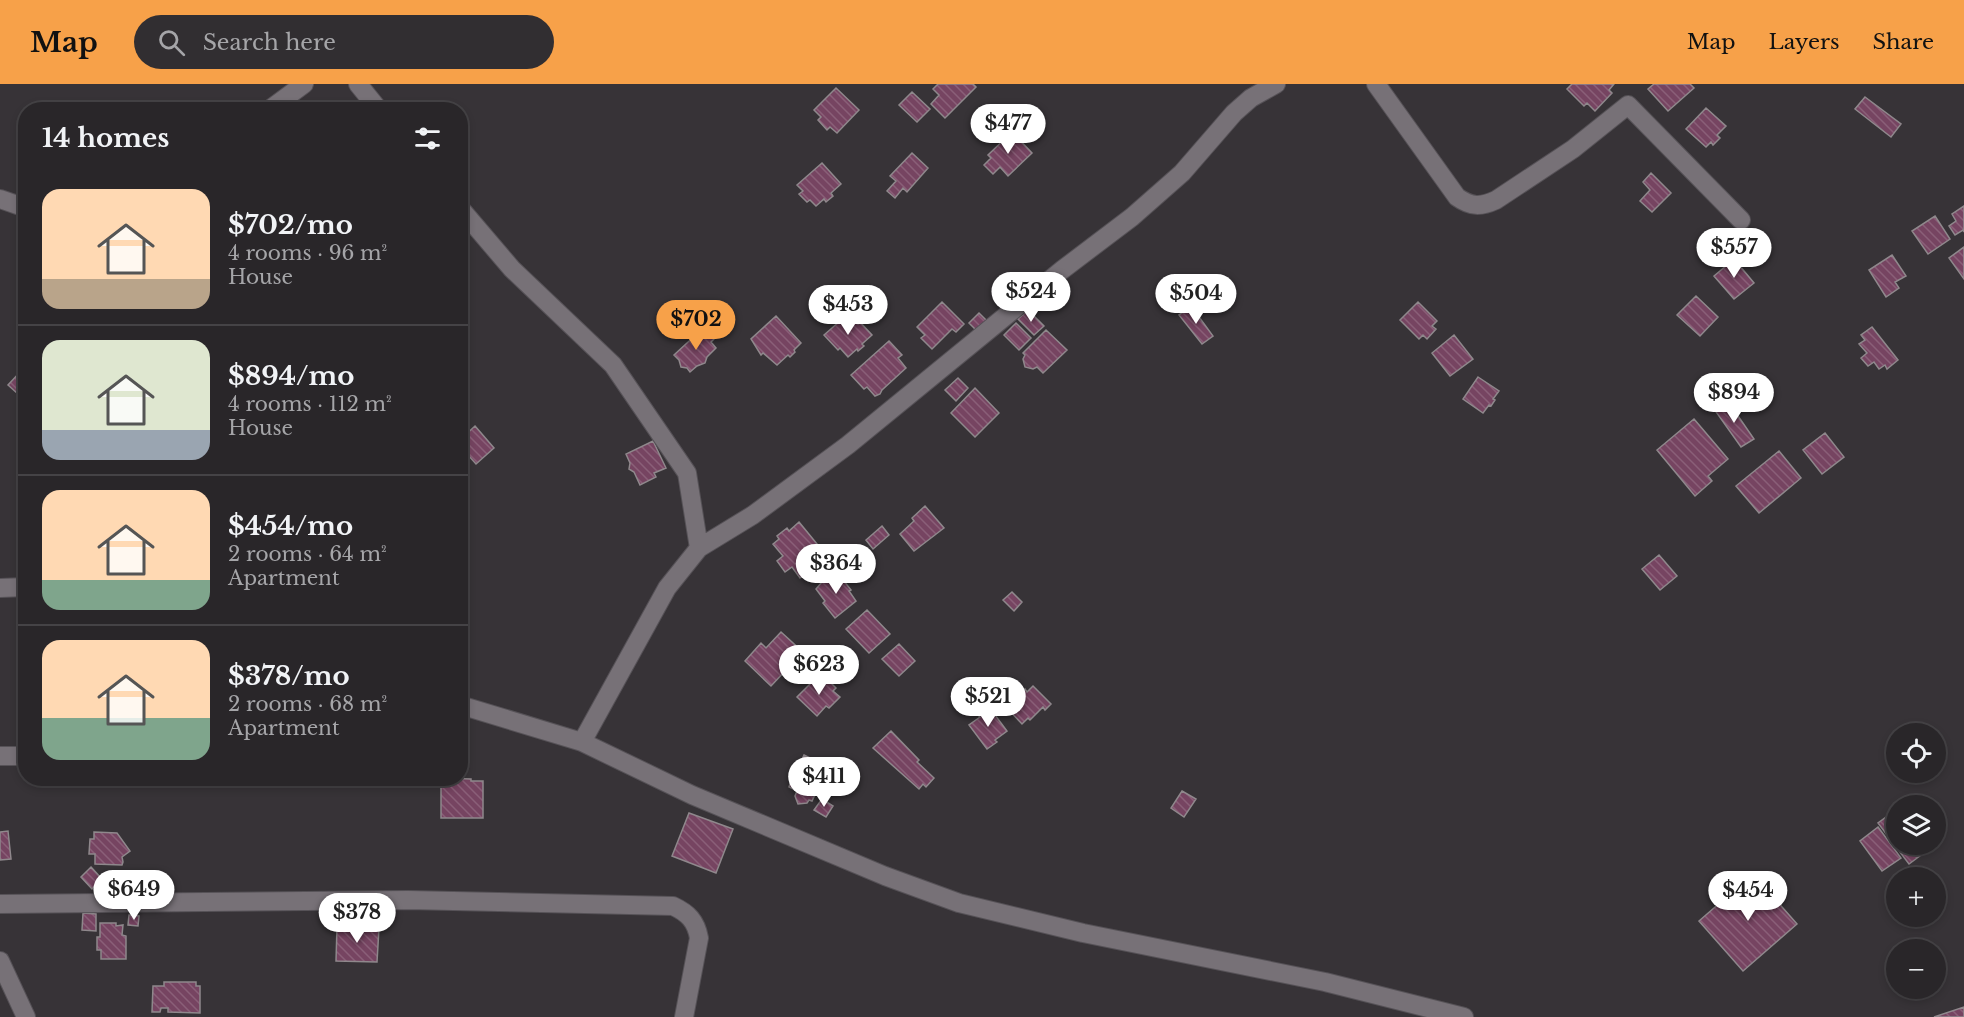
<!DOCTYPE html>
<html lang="en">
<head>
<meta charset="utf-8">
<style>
	body { margin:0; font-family:"Libre Baskerville",serif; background:#312e31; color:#f1f3f6; height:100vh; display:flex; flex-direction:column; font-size:22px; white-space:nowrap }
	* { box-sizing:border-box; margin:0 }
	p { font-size:20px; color:#a5a5a8 }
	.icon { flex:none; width:33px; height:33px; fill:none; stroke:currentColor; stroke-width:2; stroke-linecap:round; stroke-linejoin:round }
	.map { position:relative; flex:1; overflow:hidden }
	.side { position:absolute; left:18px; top:18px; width:450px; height:684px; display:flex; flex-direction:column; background:#292629; border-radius:24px; box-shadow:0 3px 9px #0003,0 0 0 2px #454346 }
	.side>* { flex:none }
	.buttons { position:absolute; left:1886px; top:639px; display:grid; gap:12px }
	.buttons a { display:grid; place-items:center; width:60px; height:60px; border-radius:50%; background:#292629; box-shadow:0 3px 9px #0003,0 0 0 2px #454346; font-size:30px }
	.price { position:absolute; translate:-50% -51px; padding:0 14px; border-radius:21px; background:#fff; color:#222; font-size:20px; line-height:39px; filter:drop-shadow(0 2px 3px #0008) }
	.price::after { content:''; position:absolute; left:50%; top:36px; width:18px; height:14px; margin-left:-9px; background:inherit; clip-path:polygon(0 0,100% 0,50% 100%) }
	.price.current { background:#f7a149; color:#111 }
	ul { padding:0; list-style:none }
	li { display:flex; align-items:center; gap:18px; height:150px; padding:0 24px }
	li+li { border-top:2px solid #454346 }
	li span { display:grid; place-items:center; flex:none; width:168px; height:120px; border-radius:18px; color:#555 }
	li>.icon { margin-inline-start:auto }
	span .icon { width:72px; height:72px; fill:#fffc; stroke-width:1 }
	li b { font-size:26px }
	h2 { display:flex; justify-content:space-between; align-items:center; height:72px; padding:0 24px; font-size:26px }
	header { display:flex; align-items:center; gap:36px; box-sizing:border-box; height:84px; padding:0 30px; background:#f7a149; color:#111 }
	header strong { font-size:28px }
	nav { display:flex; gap:33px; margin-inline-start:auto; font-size:21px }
	.search { width:420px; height:54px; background:#312e31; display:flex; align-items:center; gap:15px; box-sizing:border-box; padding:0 21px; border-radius:33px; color:#a5a5a8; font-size:22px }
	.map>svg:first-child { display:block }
	.building { fill:url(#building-back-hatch); stroke:#8f888c; stroke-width:1.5 }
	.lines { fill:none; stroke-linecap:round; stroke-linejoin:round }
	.minor-casing { stroke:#565257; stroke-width:20 }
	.minor { stroke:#777177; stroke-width:18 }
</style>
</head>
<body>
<header>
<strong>Map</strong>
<div class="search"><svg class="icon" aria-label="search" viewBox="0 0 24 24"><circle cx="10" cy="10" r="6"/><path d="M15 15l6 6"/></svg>Search here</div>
<nav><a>Map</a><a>Layers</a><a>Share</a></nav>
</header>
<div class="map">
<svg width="1964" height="933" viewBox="0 0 1964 933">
	<defs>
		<pattern id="building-back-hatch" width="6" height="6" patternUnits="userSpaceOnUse" patternTransform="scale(1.5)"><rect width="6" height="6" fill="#764461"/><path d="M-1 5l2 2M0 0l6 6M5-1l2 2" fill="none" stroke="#8a5f78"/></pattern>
	</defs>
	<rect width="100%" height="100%" fill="#373337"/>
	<path class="building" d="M938 0H973L976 3 945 34 931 20 939 11 933 5Z
		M1572 0H1614L1609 6 1612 9 1595 27 1587 19 1584 22 1567 5Z
		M1654 0H1690L1694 4 1668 27 1648 5Z
		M836 4 859 26 837 49 830 43 827 46 818 36 821 33 814 26Z
		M912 8 930 25 917 38 899 21Z
		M1865 13 1901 40 1891 53 1855 25Z
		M1706 24 1726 42 1717 51 1720 54 1713 61 1711 58 1706 63 1686 45Z
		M1012 48 1032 69 1008 92 1000 83 993 90 984 81 991 74 988 71Z
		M912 69 928 84 907 108 903 104 895 114 887 107 896 97 890 92Z
		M822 79 841 100 831 109 833 112 826 118 824 115 816 122 810 116 807 118 799 110 803 107 797 101Z
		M1651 89 1671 109 1652 128 1640 117 1650 106 1643 98Z
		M1964 122V148L1963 146 1955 151 1949 142 1956 137 1952 130Z
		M1935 132 1950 155 1928 170 1912 147Z
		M460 143 467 151 464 154 468 159 460 165Z
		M1964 163V195L1949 174Z
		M1892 171 1906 192 1895 198 1899 204 1886 213 1869 186Z
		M1734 175 1754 199 1734 215 1714 192Z
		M1696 212 1718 233 1700 252 1677 231Z
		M942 218 964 240 956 248 952 245 932 265 921 254 925 251 917 243Z
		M1418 218 1437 237 1432 242 1436 245 1427 255 1423 251 1419 255 1400 236Z
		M1191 222 1213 252 1202 260 1179 231Z
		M685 226 700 245 690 255 673 237Z
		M1028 226 1044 242 1034 251 1018 235Z
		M979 229 987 237 977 247 969 239Z
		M848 230 858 240 860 238 872 251 862 260 864 262 858 267 857 265 848 273 840 264 838 266 824 251Z
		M776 232 801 259 794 266 795 268 790 273 788 271 777 281 763 269 761 271 751 255Z
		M1016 239 1031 254 1019 266 1004 251Z
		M1872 243 1898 276 1887 285 1885 281 1879 285 1874 278 1868 282 1861 274 1867 269 1859 260 1865 256 1861 251Z
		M1046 246 1067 266 1043 289 1037 283 1033 285 1025 283 1023 275 1025 271 1023 269Z
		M700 247 704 251 708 248 714 255 711 258 716 264 707 273 705 279 697 282 690 288 687 284 681 283 679 276 674 271Z
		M1454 251 1473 275 1450 292 1432 269Z
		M889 257 902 271 898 274 906 284 882 306 880 310 875 312 867 303 864 305 851 291Z
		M22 286 26 289V317L8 301Z
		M1478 293 1499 307 1493 315 1495 316 1491 322 1489 321 1483 329 1463 315Z
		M958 294 968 304 956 317 945 306Z
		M975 304 999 329 975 353 951 329Z
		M1727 316 1754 355 1741 363 1714 325Z
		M1694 335 1728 375 1708 392 1712 397 1695 412 1657 366Z
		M475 342 494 364 476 380 460 362V356Z
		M1825 349 1844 373 1822 390 1803 366Z
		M653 357 666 384 654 389 656 393 640 401 634 388 629 385 630 379 626 370Z
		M1779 367 1801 394 1759 429 1736 402Z
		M925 422 944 444 914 467 900 450 914 437 912 434Z
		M799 438 826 471 814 483 815 485 809 490 807 488 800 494 792 483 785 488 777 477 783 472 773 460 779 455 777 452 787 444 789 447Z
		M882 442 889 451 873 465 866 456Z
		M1659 471 1677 492 1660 506 1642 485Z
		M837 488 851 506 849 507 856 517 835 534 823 519 825 517 816 505 827 492 829 495Z
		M1012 508 1022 518 1014 527 1003 516Z
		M867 526 890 550 869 569 846 545Z
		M781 548 803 568 771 602 745 577 761 559 766 564Z
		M899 560 915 577 899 592 882 575Z
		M818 592 823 597 826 594 836 604 833 607 840 613 829 624 826 622 817 632 797 613Z
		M1033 602 1051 620 1045 626 1043 623 1030 636 1028 634 1022 640 1005 622 1009 619 1010 620 1025 605 1027 608Z
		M985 625 989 630 992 627 1007 647 995 656 997 658 987 665 969 641 980 633 978 631Z
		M891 647 919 676 917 678 934 694 926 703 923 700 919 705 873 664Z
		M804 671 828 683 823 694 825 695 821 703 819 702 812 717 809 716 807 719 798 720 795 712 797 707 789 703 797 681 799 682Z
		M441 694 471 695V697H483V734H441Z
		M1182 707 1196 715 1184 733 1171 724Z
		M822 715 833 722 826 733 814 726Z
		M1896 726V760H1929L1932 763 1909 780 1878 739Z
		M689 729 733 745 716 789 672 772Z
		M1937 733 1945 744 1935 751V734Z
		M1878 743 1901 774 1882 787 1860 757Z
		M8 747 11 775 0 776V748Z
		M94 748 117 749 130 767 122 773 123 778 122 781 95 780V770H89L90 755H94Z
		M91 783 102 795 92 805 81 793Z
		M1753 790 1797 840 1743 887 1699 837Z
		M83 829 96 830V847L82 846Z
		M129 831 139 832 138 842 128 841Z
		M100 839H116V842L123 841 122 851 126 852V875H101V866H97V853H100Z
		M337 843 379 844 377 878 336 877Z
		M164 898H196V902H200V929L168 928V924H161L160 928H152L153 902H164Z
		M1964 923V933H1934Z"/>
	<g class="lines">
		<g class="minor-casing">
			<path id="minor" d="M358 0 379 26
				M1376 0 1457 113C1471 123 1481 123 1496 116L1573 65 1628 21 1741 136
				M269 26 304 0
				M0 115 26 124
				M460 124 512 185 613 281 687 389 699 464
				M0 504 26 503
				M460 621 582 658 692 711 885 792 959 819 1083 849 1325 898 1464 933
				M582 658 667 504 699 464 753 431 848 361 1062 186 1132 133 1182 89 1234 29 1251 14 1276 0
				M0 672H26
				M0 820 408 816 673 822C688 829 696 837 699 854L684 933
				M0 877 26 933"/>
		</g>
		<use href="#minor" class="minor"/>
	</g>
</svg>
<div class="buttons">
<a><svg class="icon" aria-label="locate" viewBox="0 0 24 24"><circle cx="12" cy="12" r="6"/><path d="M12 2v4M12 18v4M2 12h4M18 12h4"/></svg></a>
<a><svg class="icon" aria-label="layers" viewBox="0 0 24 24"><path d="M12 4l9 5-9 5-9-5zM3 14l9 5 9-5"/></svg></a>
<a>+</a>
<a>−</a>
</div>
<b class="price" style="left:1008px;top:71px">$477</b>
<b class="price" style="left:1734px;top:195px">$557</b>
<b class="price" style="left:1031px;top:239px">$524</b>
<b class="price" style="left:1196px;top:241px">$504</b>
<b class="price" style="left:848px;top:252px">$453</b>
<b class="price current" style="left:696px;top:267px">$702</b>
<b class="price" style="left:1734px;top:340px">$894</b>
<b class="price" style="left:836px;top:511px">$364</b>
<b class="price" style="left:819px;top:612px">$623</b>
<b class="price" style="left:988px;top:644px">$521</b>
<b class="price" style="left:824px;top:724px">$411</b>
<b class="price" style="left:134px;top:837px">$649</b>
<b class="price" style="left:1748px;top:838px">$454</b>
<b class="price" style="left:357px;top:860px">$378</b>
<section class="side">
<h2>14 homes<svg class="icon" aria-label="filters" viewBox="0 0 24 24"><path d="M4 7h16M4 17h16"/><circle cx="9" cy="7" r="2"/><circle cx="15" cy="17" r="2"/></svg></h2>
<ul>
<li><span style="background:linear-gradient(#ffd9b3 75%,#b9a48a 0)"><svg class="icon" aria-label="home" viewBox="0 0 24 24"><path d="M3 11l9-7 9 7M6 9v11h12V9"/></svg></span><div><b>$702/mo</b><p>4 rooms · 96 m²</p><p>House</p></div></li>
<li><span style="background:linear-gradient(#dfe7d0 75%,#9aa5b1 0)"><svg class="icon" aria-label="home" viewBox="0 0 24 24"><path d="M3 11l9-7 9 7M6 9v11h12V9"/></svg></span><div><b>$894/mo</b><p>4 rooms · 112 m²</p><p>House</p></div></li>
<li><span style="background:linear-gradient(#ffd9b3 75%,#7fa58c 0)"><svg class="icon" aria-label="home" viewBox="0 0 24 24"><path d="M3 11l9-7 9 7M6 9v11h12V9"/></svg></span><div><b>$454/mo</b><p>2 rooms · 64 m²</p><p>Apartment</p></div></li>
<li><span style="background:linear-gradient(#ffd9b3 65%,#7fa58c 0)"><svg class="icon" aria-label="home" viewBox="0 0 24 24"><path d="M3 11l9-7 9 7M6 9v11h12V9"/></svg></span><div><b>$378/mo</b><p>2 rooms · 68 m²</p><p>Apartment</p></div></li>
</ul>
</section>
</div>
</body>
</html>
